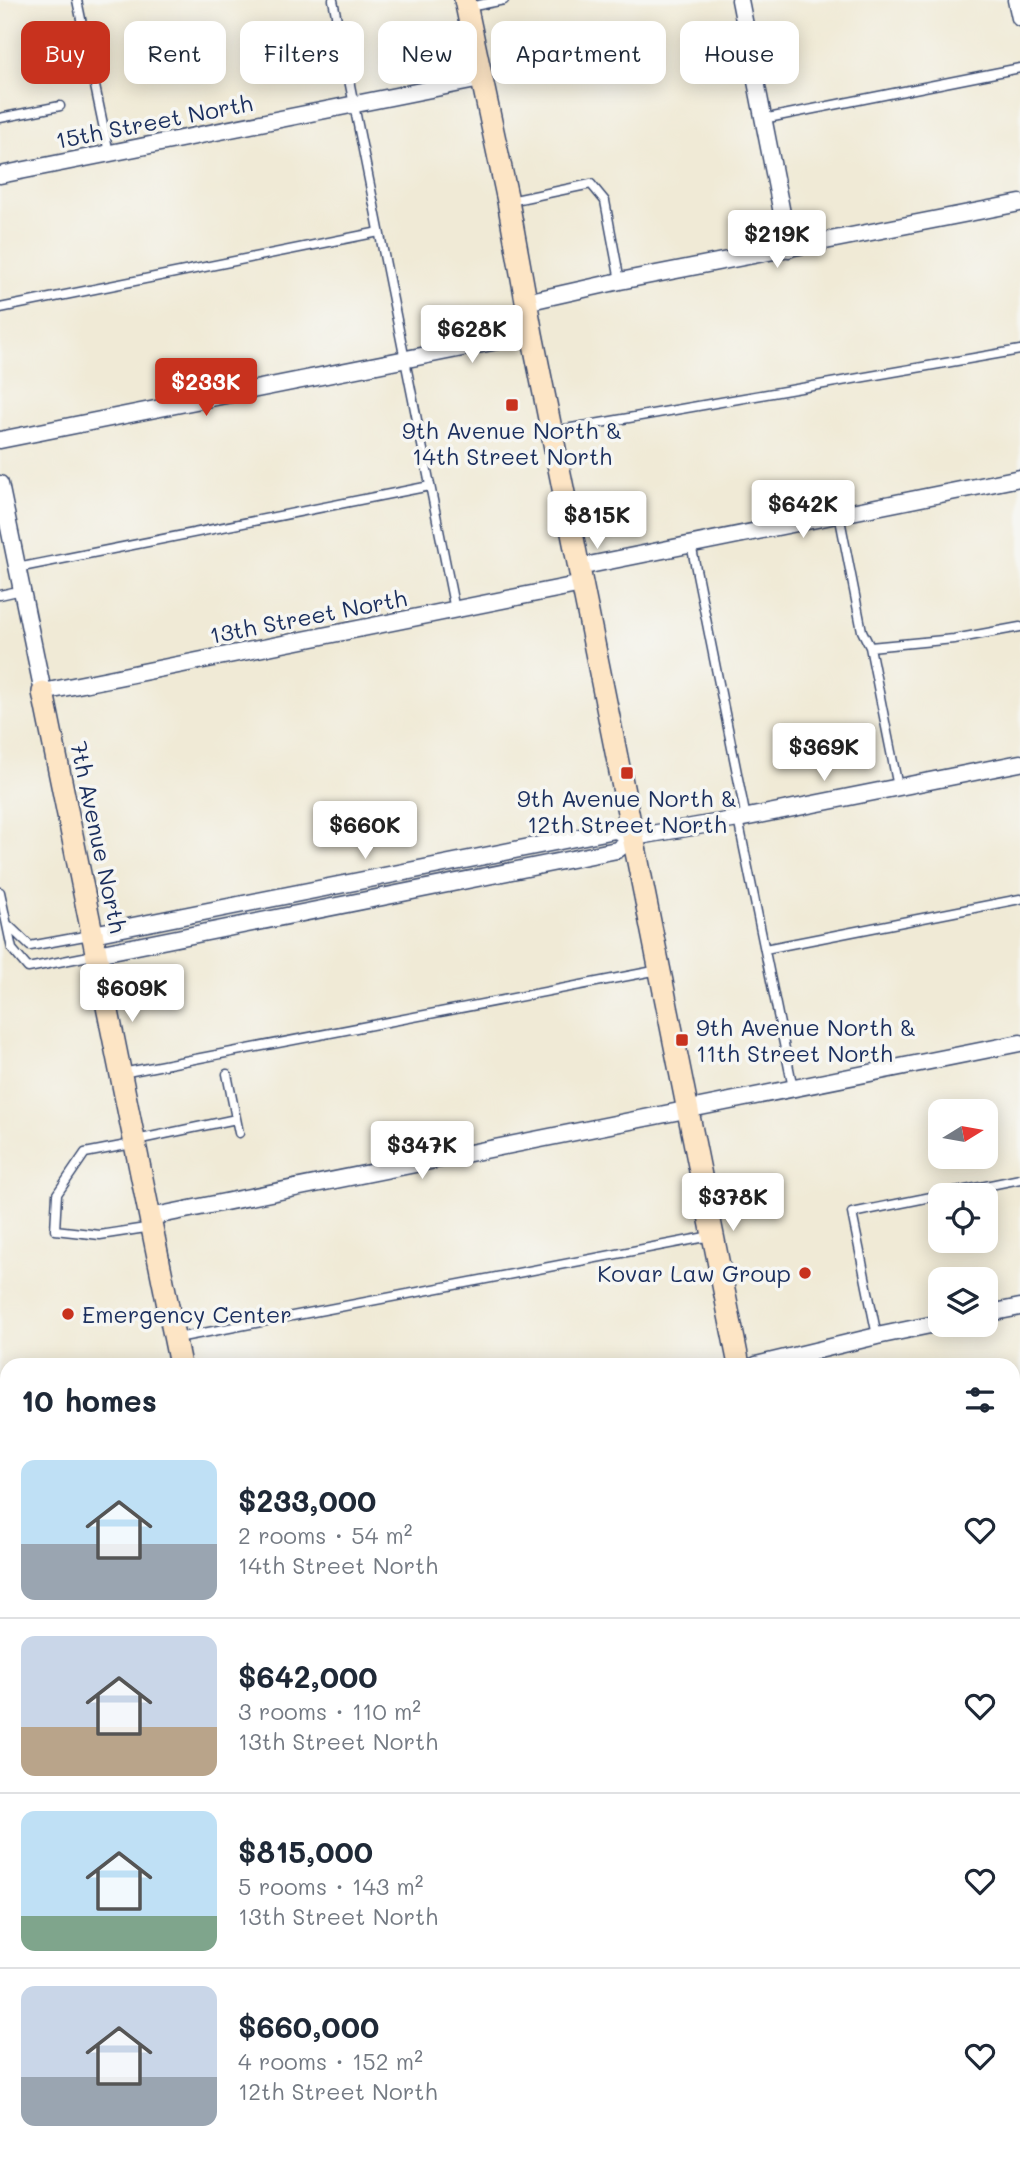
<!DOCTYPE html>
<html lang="en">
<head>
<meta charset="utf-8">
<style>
	body { margin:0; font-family:Mali,sans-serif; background:#f6f6f7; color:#1f2937; height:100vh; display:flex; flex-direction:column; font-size:26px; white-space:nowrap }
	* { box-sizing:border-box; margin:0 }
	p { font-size:23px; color:#747a83 }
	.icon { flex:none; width:38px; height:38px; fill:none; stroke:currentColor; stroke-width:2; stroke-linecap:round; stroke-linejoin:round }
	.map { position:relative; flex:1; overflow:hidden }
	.panel { position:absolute; left:0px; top:1358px; width:1020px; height:800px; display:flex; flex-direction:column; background:#fff; border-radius:21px 21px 0 0; box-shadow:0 4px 18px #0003 }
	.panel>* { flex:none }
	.hud { position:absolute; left:21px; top:21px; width:978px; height:63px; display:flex; gap:14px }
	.needle { width:46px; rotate:79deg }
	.tools { position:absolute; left:928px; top:1099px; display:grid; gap:14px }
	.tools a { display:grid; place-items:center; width:70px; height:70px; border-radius:14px; background:#fff; box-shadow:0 4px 18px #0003; font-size:35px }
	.price { position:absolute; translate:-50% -60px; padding:0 16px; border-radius:7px; background:#fff; color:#222; font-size:23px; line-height:46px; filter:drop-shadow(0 2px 4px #0008) }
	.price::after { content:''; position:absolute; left:50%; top:42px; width:21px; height:16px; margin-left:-10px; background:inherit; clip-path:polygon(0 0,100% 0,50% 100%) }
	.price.on { background:#c8321e; color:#fff }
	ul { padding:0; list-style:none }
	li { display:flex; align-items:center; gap:21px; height:175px; padding:0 21px }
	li+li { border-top:2px solid #e0e1e3 }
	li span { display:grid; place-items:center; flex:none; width:196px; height:140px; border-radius:14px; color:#555 }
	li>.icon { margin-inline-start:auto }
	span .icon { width:84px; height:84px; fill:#fffc; stroke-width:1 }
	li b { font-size:30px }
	h2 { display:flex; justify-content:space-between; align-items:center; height:84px; padding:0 21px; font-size:30px }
	.chip { padding:0 24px; border-radius:14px; background:#fff; box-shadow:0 4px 18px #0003; font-size:24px; line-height:63px }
	.chip.on { background:#c8321e; color:#fff }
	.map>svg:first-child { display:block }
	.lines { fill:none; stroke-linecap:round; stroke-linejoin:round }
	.lane-casing { stroke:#3b4b70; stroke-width:11 }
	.street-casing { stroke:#3b4b70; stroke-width:19 }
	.secondary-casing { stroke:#3b4b70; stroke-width:24 }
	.lane { stroke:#fff; stroke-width:8 }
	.street { stroke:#fff; stroke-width:16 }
	.secondary { stroke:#fde5c5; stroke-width:21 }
	.poi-dot { fill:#c8321e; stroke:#f6f6f2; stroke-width:2.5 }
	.labels { text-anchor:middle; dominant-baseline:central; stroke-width:7; stroke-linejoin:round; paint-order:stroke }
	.street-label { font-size:23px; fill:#1b2f5e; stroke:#f6f6f2 }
	.poi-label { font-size:23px; fill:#1b2f5e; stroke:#f6f6f2 }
</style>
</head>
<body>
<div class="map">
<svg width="1020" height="2157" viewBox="0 0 1020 2157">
	<rect width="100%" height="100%" fill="#f6f6f2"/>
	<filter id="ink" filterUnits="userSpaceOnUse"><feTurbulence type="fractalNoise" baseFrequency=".0143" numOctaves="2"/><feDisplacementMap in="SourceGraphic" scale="14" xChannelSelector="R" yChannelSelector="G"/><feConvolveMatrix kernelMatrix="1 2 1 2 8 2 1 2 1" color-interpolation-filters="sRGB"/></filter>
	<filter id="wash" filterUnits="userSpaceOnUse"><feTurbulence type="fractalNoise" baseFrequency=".00686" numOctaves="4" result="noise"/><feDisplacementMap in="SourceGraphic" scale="28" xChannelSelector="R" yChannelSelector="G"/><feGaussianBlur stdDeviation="1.57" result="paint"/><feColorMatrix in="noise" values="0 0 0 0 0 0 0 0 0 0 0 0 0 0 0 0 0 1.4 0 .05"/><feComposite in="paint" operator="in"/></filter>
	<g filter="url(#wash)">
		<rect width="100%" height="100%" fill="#f0ead6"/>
	</g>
	<g filter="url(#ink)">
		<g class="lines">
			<g class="lane-casing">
				<path id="lane" d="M77 0 109 153
					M333 0 455 610
					M469 7 504 0
					M0 118 60 106
					M763 119 1020 68
					M510 201 591 184 605 201 620 281
					M0 308 379 232
					M554 431 1020 350
					M839 514 862 631 870 647 954 639 1020 627
					M691 544 746 818
					M17 568 430 486
					M0 595 22 590
					M870 647 898 787
					M738 819 793 1088
					M0 892 12 949 28 968 94 955
					M7 924 30 946 90 935
					M765 949 1020 899
					M122 1073 659 970
					M227 1074 239 1133
					M136 1140 236 1119
					M132 1144 85 1153 57 1194 55 1230 100 1235 152 1227
					M877 1336 852 1213 1020 1179
					M177 1338 711 1236
					M0 1405 7 1436
					M1013 1452 1020 1451
					M0 1484 7 1471
					M0 1511 7 1546
					M1013 1629 1020 1628
					M1013 1727 1020 1725
					M0 1926 7 1924
					M0 1993 7 1991
					M187 2151 189 2157
					M405 2151 406 2157
					M544 2151 545 2157
					M651 2151 652 2157
					M706 2151 707 2157"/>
			</g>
			<g class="street-casing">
				<path id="street" d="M740 0 789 249
					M1016 0 1020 18
					M0 175 481 79
					M526 302 620 281 1020 203
					M0 440 532 334
					M0 484 43 692 582 584
					M579 567 1020 478
					M93 934 615 830 634 837
					M97 954 617 850 634 837 738 819 1020 763
					M150 1217 1020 1043
					M985 1314 1020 1307
					M756 1365 877 1336 940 1323
					M1013 1591 1020 1589
					M0 1791 7 1790"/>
			</g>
			<g class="secondary-casing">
				<path id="secondary" d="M465 0 508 201 532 334 739 1365
					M43 692 180 1365
					M1013 1872 1020 1871
					M1013 1967 1020 1958
					M0 2075 7 2073
					M340 2151 342 2157
					M895 2151 897 2157
					M861 2157 868 2151"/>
			</g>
			<use href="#lane" class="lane"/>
			<use href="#street" class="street"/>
			<use href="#secondary" class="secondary"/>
		</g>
	</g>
	<g class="poi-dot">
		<rect x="505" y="398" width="14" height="14" rx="3.5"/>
		<rect x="620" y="766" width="14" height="14" rx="3.5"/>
		<rect x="675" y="1033" width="14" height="14" rx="3.5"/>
		<circle cx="805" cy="1273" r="7"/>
		<circle cx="68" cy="1314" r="7"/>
	</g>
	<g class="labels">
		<g class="street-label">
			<text transform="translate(154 121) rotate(-11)">15th Street North</text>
			<text transform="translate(308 616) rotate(-11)">13th Street North</text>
			<text transform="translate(99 837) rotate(78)">7th Avenue North</text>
		</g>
		<g class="poi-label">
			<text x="512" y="430">9th Avenue North &amp;<tspan x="512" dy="26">14th Street North</tspan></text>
			<text x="627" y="798">9th Avenue North &amp;<tspan x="627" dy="26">12th Street North</tspan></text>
			<text x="696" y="1027" text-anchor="start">9th Avenue North &amp;<tspan x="696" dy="26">11th Street North</tspan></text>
			<text x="791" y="1273" text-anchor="end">Kovar Law Group</text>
			<text x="82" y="1314" text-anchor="start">Emergency Center</text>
		</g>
	</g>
</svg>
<div class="tools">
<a><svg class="needle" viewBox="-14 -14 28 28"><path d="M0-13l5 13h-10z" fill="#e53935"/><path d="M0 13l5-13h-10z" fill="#747a83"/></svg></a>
<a><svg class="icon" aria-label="locate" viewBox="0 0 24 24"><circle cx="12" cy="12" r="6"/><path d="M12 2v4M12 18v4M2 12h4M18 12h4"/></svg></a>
<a><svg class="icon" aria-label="layers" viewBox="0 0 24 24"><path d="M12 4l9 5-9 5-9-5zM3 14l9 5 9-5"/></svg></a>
</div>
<b class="price" style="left:777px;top:270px">$219K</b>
<b class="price" style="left:472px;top:365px">$628K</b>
<b class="price on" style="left:206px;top:418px">$233K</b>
<b class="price" style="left:803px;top:540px">$642K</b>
<b class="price" style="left:597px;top:551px">$815K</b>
<b class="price" style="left:824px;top:783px">$369K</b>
<b class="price" style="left:365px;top:861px">$660K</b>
<b class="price" style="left:132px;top:1024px">$609K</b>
<b class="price" style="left:422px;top:1181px">$347K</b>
<b class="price" style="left:733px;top:1233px">$378K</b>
<div class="hud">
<a class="chip on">Buy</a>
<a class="chip">Rent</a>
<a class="chip">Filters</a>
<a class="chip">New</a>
<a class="chip">Apartment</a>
<a class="chip">House</a>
</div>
<section class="panel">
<h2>10 homes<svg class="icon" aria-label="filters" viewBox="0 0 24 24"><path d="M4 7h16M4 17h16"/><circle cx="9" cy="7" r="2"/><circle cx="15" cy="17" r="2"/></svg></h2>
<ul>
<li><span style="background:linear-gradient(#bfe0f5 60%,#9aa5b1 0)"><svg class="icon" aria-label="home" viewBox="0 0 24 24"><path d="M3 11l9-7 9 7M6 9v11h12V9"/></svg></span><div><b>$233,000</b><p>2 rooms · 54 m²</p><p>14th Street North</p></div><svg class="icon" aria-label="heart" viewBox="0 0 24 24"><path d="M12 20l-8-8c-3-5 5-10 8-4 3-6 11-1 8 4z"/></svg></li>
<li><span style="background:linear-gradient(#c9d6e8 65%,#b9a48a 0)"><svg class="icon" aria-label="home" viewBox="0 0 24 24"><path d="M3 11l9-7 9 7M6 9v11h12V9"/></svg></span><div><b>$642,000</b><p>3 rooms · 110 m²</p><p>13th Street North</p></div><svg class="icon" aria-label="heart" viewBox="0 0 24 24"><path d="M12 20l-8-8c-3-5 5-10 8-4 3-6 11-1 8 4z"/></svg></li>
<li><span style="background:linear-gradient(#bfe0f5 75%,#7fa58c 0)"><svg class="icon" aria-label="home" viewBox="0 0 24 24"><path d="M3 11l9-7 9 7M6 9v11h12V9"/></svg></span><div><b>$815,000</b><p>5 rooms · 143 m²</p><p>13th Street North</p></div><svg class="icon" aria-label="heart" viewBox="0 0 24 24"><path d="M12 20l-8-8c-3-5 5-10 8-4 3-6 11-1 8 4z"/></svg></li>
<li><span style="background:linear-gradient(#c9d6e8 65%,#9aa5b1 0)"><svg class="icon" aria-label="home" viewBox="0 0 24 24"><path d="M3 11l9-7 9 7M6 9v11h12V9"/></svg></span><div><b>$660,000</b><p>4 rooms · 152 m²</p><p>12th Street North</p></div><svg class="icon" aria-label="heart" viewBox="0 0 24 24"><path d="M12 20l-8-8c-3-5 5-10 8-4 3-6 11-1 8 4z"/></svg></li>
</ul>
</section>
</div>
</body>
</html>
